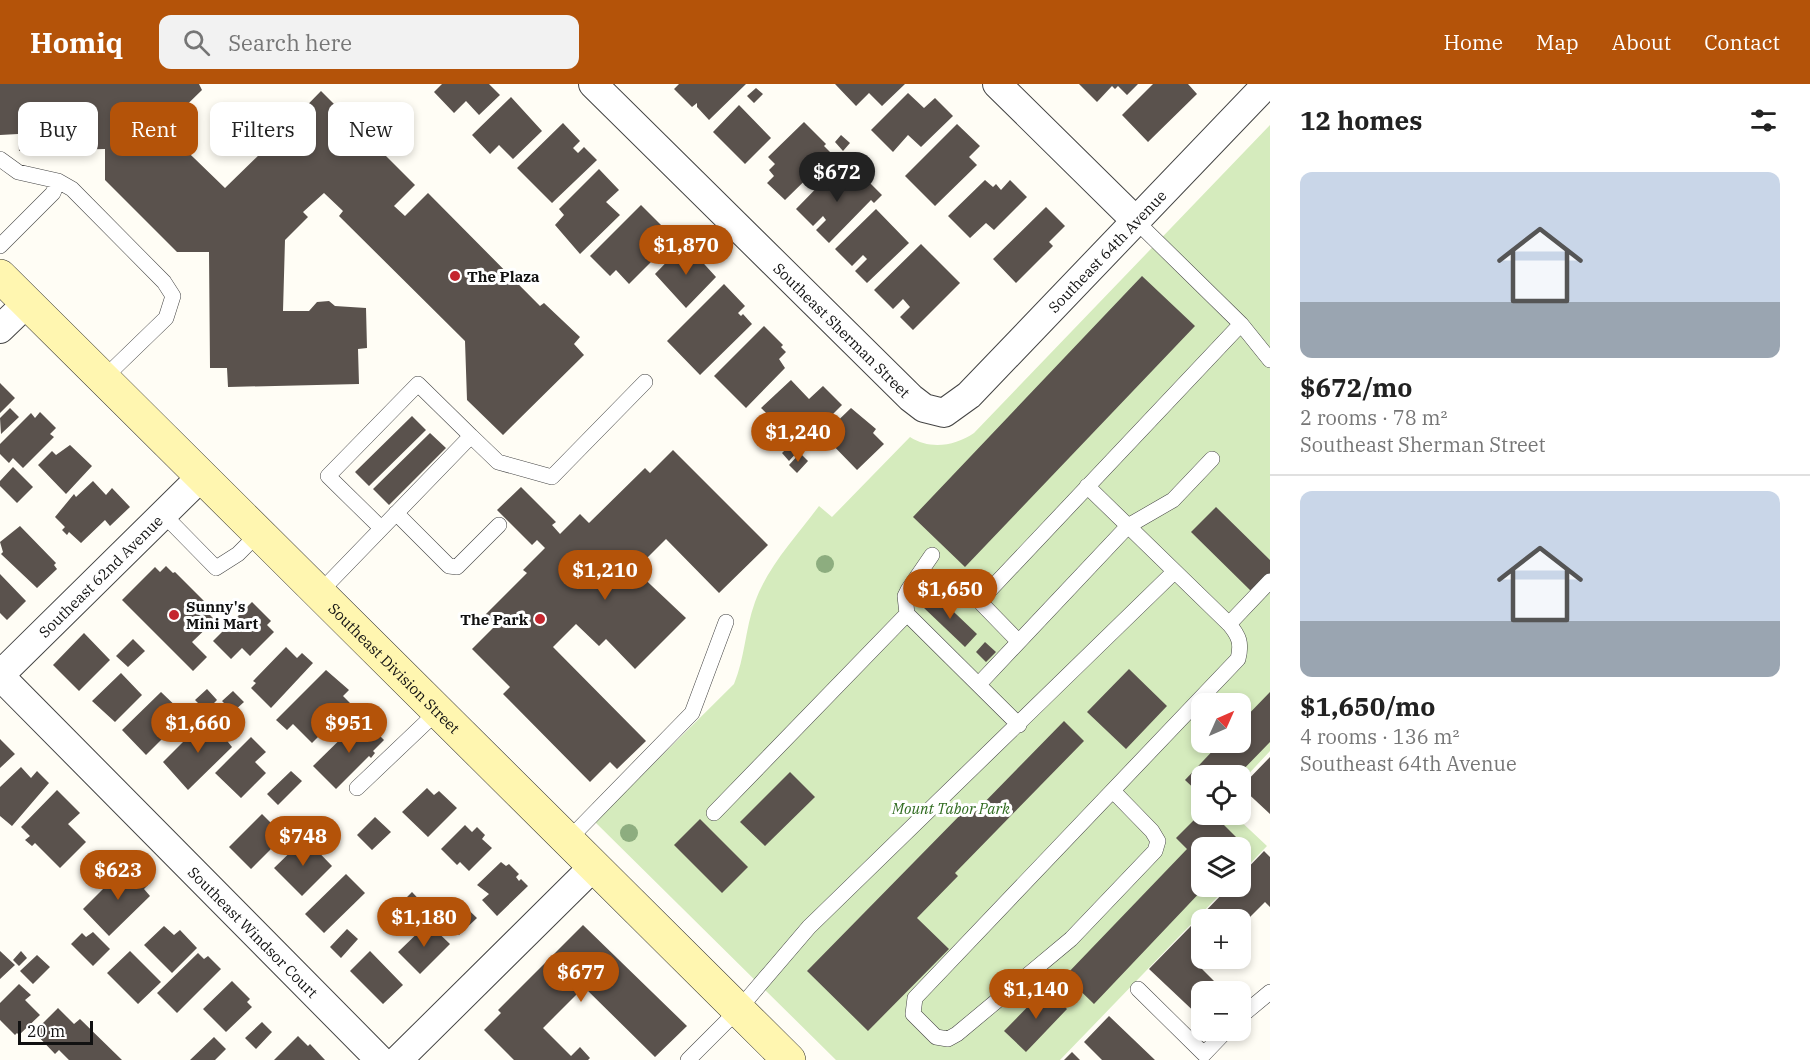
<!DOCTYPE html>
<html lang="en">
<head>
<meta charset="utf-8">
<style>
	body { margin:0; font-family:"IBM Plex Serif",serif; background:#f2f2f2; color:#222; height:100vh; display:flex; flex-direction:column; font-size:22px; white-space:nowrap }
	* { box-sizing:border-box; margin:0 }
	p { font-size:20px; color:#767676 }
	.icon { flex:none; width:33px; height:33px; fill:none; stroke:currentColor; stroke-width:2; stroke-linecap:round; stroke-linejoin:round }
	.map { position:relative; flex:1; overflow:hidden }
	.details { display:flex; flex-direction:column; background:#fff; width:540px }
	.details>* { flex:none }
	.guide { position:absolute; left:18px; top:18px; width:570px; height:54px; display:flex; gap:12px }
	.needle { width:39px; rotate:45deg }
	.controls { position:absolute; left:1191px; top:609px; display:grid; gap:12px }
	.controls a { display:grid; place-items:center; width:60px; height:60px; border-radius:12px; background:#fff; box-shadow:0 3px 9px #0003; font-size:30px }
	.scale { position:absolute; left:18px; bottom:15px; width:75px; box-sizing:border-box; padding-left:6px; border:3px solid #111; border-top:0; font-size:16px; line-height:21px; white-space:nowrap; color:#111; -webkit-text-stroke:4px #fff; paint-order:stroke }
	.price { position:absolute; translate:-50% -51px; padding:0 14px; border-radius:21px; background:#b45309; color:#fff; font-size:20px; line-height:39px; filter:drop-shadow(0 2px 3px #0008) }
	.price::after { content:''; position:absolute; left:50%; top:36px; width:18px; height:14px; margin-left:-9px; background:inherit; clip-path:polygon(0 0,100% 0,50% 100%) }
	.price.on { background:#222; color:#fff }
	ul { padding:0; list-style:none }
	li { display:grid; align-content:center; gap:12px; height:318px; padding:0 30px }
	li+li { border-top:2px solid #e0e0e0 }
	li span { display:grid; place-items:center; height:186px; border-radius:12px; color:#555 }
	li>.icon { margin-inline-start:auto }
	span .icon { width:108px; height:108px; fill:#fffc; stroke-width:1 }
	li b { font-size:26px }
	h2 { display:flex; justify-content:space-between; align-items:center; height:72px; padding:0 30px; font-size:26px }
	.chip { padding:0 21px; border-radius:12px; background:#fff; box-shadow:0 3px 9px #0003; font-size:21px; line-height:54px }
	.chip.on { background:#b45309; color:#fff }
	header { display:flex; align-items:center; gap:36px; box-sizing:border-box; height:84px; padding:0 30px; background:#b45309; color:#fff }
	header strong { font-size:28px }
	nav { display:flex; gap:33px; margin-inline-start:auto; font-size:21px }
	.search { width:420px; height:54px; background:#f2f2f2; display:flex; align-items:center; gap:15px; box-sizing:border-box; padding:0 21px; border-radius:12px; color:#767676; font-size:22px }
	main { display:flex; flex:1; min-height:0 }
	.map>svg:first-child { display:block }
	.green { fill:#d5ebbd; fill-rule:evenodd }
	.building { fill:#5a524d }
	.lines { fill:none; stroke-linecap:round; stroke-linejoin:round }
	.lane-casing { stroke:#444; stroke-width:16 }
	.street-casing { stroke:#444; stroke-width:30 }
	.secondary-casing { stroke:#333; stroke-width:34 }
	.lane { stroke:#fff; stroke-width:15 }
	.street { stroke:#fff; stroke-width:28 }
	.secondary { stroke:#fff6b0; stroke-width:33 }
	.tree { fill:#8dad7f }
	.poi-dot { fill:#c4262e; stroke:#fff; stroke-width:2 }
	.labels { text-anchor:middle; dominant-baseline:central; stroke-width:6; stroke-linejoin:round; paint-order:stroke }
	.street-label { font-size:15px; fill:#111; stroke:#fff }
	.poi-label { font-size:15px; font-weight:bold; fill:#111; stroke:#fff; text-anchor:start }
	.park-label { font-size:15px; font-style:italic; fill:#2f6b1f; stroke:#fff }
</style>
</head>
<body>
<header>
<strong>Homiq</strong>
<div class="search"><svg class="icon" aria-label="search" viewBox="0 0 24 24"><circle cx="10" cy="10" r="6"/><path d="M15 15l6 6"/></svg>Search here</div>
<nav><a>Home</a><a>Map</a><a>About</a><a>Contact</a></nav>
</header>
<main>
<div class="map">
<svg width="1270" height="976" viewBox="0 0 1270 976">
	<rect width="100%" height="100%" fill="#fffdf5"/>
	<path class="green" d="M1270 41V667L1241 698 1240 692H1202V730L1234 731 1267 762 1241 789 1240 764H1202V802L1227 803 1060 976H836L595 738 734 600C745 574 745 545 755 518 768 482 796 453 819 422L832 433 910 353C930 366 955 362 974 349ZM1202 620H1240V658H1202Z"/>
	<path class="building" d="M0 0H199L202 6 163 44 225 104 263 67 267 71 282 56 277 52 321 7 415 101 394 122 405 132 428 109 540 222 544 219 580 253 574 260 584 271 503 351 467 316 465 257 339 132 343 127 324 109 303 128 308 133 285 156 283 227H309L317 218 329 217 335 222 366 224 367 264 358 265 359 300 228 303 227 284H210L209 168H177L105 96V65L19 67 18 50 0 51Z
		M442 0H489L500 11 479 31 466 17 454 29 434 8Z
		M679 0H746L709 36 697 23V19L692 23 674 5Z
		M835 0H905L882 22 869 9 856 22Z
		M1079 0H1138L1127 11 1118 2 1115 5 1112 2 1097 18Z
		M1153 0H1188L1197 10 1148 58 1122 31Z
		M756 4 763 10 754 19 747 12Z
		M908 9 924 24 935 14 953 32 921 63 908 51 893 68 871 46Z
		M511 13 542 47 513 75 499 61 490 70 472 51Z
		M739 21 771 54 745 80 713 48Z
		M804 38 826 60 824 62 832 70 785 116 767 99 774 92 769 86 775 80 768 73Z
		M563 39 580 57 573 64 578 69 584 63 597 76 552 119 517 84Z
		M957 40 980 62 969 73 977 81 935 122 905 92Z
		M841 51 850 59 843 67 835 58Z
		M838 82 860 103 867 96 882 111 874 119 871 116 829 159 816 146 826 136 823 132 813 142 796 125Z
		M599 85 619 106 606 118 620 131 580 170 555 141 564 131 559 125Z
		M985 96 993 103 996 100 1001 106 1010 96 1027 113 994 146 986 139 970 154 948 132Z
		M641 121 662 142 648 154 661 168 629 200 616 186 610 192 590 172Z
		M1046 123 1065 142 1049 158 1053 162 1016 199 993 175Z
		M876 125 909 159 867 199 855 187 867 175 863 171 852 182 835 165Z
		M685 159 716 193 686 224 655 190Z
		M921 160 960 199 913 246 900 233 910 223 903 215 893 225 874 206Z
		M1142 192 1195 242 965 483 913 433Z
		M724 200 745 222 738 229 741 232 743 230 752 240 700 291 667 257Z
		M764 242 783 261 781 263 786 268 779 275 785 284 746 324 714 292Z
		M791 296 809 315 823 302 842 321 821 342 816 337 796 357 761 324Z
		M0 299 15 314 0 329Z
		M10 324 19 333 1 350 0 334Z
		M851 324 876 345 873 349 884 360 857 386 823 351Z
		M40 328 56 344 50 350 54 353 23 384 13 374 9 379 0 370V360L31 329 35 334Z
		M412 332 426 346 369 402 355 388Z
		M430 349 446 364 389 421 373 405Z
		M791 360 799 366 789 377 782 369Z
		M70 361 92 382 66 410 38 381 52 367 56 371Z
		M673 366 768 461 719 509 666 455 635 486 686 534 635 585 606 555 599 562 576 540 553 563 646 657 617 685 610 678 590 698 503 610 510 603 472 565 495 542 485 531 527 489 523 486 545 464 537 456 532 461 497 426 521 403 556 438 552 441 560 450 580 430 589 439 645 384 650 389Z
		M800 369 808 377 797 389 789 381Z
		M13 383 33 403 17 419 0 402V397Z
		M93 397 106 411 112 404 130 423 110 442 105 436 81 459 69 448 67 451 62 446 65 443 55 433 74 410 76 413Z
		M1216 423 1270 476V489L1252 508 1191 448Z
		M20 442 56 479 54 481 57 485 37 504 1 470 3 468 0 458Z
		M166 482 173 489 175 488 210 523 206 527 215 536 192 558 207 573 193 587 122 516 155 483 160 488Z
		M0 490 26 517 7 536 0 529Z
		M935 510 977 550 965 563 923 523Z
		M252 518 271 537 267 541 274 548 250 572 242 564 231 575 213 557Z
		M84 549 110 576 79 607 53 581Z
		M133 555 145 567 128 583 116 572Z
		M985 558 996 568 986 578 976 568Z
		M286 563 297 574 302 569 313 579 271 624 251 604 256 599 253 597Z
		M1129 585 1167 622 1126 665 1087 628Z
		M326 586 349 606 343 612 351 620 312 659 293 640 287 646 276 636Z
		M121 589 142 611 115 638 92 617Z
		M207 605 217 616 206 627 195 616Z
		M233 607 244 618 233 628 222 617Z
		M161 608 182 628 187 623 200 636 179 656 170 647 146 671 122 646Z
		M1270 608V658L1237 692H1202V712L1185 696 1221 658H1240V639Z
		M208 633 232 663 188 706 163 678Z
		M362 634 384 656 373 667 375 669 371 674 369 672 336 705 313 682Z
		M1064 637 1084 657 955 789 958 792 917 834 949 865 868 947 807 887 968 723 974 729Z
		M251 653 266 668 255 678 266 689 241 714 215 689Z
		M0 655 15 670 0 684Z
		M1270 673V730L1241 703Z
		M21 683 31 694 37 687 49 699 12 742 0 732V703Z
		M291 687 302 697 278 721 267 710Z
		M790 688 815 713 765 762 740 738Z
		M427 704 434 711 439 707 457 724 428 753 402 728Z
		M57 706 80 729 68 740 86 758 60 784 35 759 32 762 25 756 30 752 21 743Z
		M1202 728V730H1213L1245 762 1240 767V764H1202V802H1206L1094 920 1065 892 1187 765 1176 754Z
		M262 730 284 752 251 785 229 763Z
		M375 733 391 748 372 766 357 751Z
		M700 735 748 783 722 809 674 761Z
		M465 741 472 748 477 743 485 751 482 755 492 764 469 787 460 778 457 781 441 765Z
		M305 754 332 782 302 812 274 784Z
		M1264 767 1270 773V823L1265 818 1240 843V836H1202V874H1210L1201 884 1225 908H1202V935L1149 885 1230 802H1240V792Z
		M501 778 506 782 509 780 519 790 516 793 519 797 521 795 528 802 497 832 482 816 489 810 477 801Z
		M122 786 128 793 133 787 148 801 144 805 150 812 109 852 83 825Z
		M346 790 365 809 324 849 305 830Z
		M412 808 428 825 415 838 399 821Z
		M456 814 477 834 459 851 439 831Z
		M428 839 450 860 420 890 398 868Z
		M583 841 687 942 655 973 584 903 543 944 571 972 580 963 590 974 588 976H514L484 946 501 929 498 926Z
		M164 842 174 851 180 846 197 864 172 889 144 861Z
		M347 845 358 855 341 874 330 863Z
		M93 848 110 865 93 882 71 860 82 849 86 853Z
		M0 867 15 881 0 895Z
		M21 867 27 874 19 882 13 876Z
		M130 867 161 898 138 920 107 889Z
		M370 867 403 901 383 920 350 887Z
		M198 869 204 875 208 872 221 885 177 929 157 909Z
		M37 871 50 883 33 900 20 887Z
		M232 897 250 915 247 918 252 923 226 948 203 925Z
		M19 900 31 911 25 916 40 931 19 951 17 949 15 951 0 936V919Z
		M1046 904 1067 925 1026 968 1004 947Z
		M58 924 74 940 80 935 122 976H69L59 966 55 970 34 948Z
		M1109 932 1155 976H1102L1084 958Z
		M262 938 272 948 256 965 245 954Z
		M298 952 308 962 310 960 325 976H274Z
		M214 953 226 965 215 976H190Z
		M1072 968 1080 976H1064Z"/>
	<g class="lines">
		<g class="lane-casing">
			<path id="lane" d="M0 75 18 88 58 97 72 105 164 198 173 212 166 234 104 294
				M1136 137 1241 240 1270 276
				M0 162 53 109 58 97
				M1087 402 1229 540C1239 552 1242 559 1238 575L915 914 913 930 936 953 948 955 957 950 1071 855 1155 767 1158 757 1152 747 1114 708
				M396 429 449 482 457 483 499 441
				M163 430 216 484 238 470 259 449
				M381 444 328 392 418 300 471 352
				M319 509 471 352 498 378 552 393 645 298
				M907 530 905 512 908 506 932 471
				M1229 540 1270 497
				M1018 557 982 520 987 509 1241 240
				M979 600 1128 442 1173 416 1212 375
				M357 704 438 627
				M714 729 907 530 1019 641
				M568 756 692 629 726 538
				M1138 905 1204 970 1227 946
				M1240 933 1270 908
				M688 976 738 926 809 843 1174 488"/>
		</g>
		<g class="street-casing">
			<g id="street">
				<path id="s1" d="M593 0 911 314 924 324 944 329 969 311 1267 0"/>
				<path d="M997 0 1136 137"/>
				<path d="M0 245 27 219"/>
				<path id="s2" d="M0 591 202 392"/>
				<path id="s3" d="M0 592 380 976"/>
				<path d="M398 976 594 782"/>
			</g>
		</g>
		<g class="secondary-casing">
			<g id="secondary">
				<path id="s4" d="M0 192 789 976"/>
			</g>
		</g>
		<use href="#lane" class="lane"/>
		<use href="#street" class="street"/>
		<use href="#secondary" class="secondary"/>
	</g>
	<g class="tree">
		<circle cx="825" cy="480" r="9"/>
		<circle cx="629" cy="749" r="9"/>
	</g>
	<g class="poi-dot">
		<circle cx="455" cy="192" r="6"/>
		<circle cx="174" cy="531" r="6"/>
		<circle cx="540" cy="535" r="6"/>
	</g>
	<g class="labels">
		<g class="street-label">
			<text stroke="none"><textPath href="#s1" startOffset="714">Southeast 64th Avenue</textPath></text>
			<text stroke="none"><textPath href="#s1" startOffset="350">Southeast Sherman Street</textPath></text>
			<text stroke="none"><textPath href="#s2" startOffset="141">Southeast 62nd Avenue</textPath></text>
			<text stroke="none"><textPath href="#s4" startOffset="556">Southeast Division Street</textPath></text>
			<text stroke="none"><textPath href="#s3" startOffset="360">Southeast Windsor Court</textPath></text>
		</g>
		<g class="poi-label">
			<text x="467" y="192">The Plaza</text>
			<text x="186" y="522">Sunny's<tspan x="186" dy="17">Mini Mart</tspan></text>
			<text x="528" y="535" text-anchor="end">The Park</text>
		</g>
		<g class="park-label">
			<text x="951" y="724">Mount Tabor Park</text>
		</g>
	</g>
</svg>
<div class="controls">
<a><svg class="needle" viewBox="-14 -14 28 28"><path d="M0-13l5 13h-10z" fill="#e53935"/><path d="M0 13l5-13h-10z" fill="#767676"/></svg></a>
<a><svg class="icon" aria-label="locate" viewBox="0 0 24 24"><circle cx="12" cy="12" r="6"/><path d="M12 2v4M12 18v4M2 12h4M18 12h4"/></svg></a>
<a><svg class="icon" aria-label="layers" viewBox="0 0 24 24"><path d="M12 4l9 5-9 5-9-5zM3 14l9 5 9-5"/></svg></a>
<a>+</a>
<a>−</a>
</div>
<div class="scale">20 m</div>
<b class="price on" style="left:837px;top:119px">$672</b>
<b class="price" style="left:686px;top:192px">$1,870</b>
<b class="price" style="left:798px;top:379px">$1,240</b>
<b class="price" style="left:605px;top:517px">$1,210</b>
<b class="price" style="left:950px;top:536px">$1,650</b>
<b class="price" style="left:198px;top:670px">$1,660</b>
<b class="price" style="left:349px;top:670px">$951</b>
<b class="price" style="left:303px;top:783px">$748</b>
<b class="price" style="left:118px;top:817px">$623</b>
<b class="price" style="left:424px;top:864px">$1,180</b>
<b class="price" style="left:581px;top:919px">$677</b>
<b class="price" style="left:1036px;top:936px">$1,140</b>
<div class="guide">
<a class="chip">Buy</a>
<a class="chip on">Rent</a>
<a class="chip">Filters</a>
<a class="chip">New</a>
</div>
</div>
<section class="details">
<h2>12 homes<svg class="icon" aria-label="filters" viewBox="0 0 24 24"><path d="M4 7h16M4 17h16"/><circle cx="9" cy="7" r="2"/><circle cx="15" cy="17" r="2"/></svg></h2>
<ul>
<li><span style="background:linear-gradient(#c9d6e8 70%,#9aa5b1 0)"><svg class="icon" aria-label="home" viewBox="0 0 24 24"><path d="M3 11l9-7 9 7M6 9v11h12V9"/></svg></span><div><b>$672/mo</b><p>2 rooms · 78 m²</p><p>Southeast Sherman Street</p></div></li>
<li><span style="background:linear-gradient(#c9d6e8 70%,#9aa5b1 0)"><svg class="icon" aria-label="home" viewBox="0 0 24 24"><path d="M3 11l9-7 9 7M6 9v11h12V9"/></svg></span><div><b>$1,650/mo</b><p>4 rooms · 136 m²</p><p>Southeast 64th Avenue</p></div></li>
</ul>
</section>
</main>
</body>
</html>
